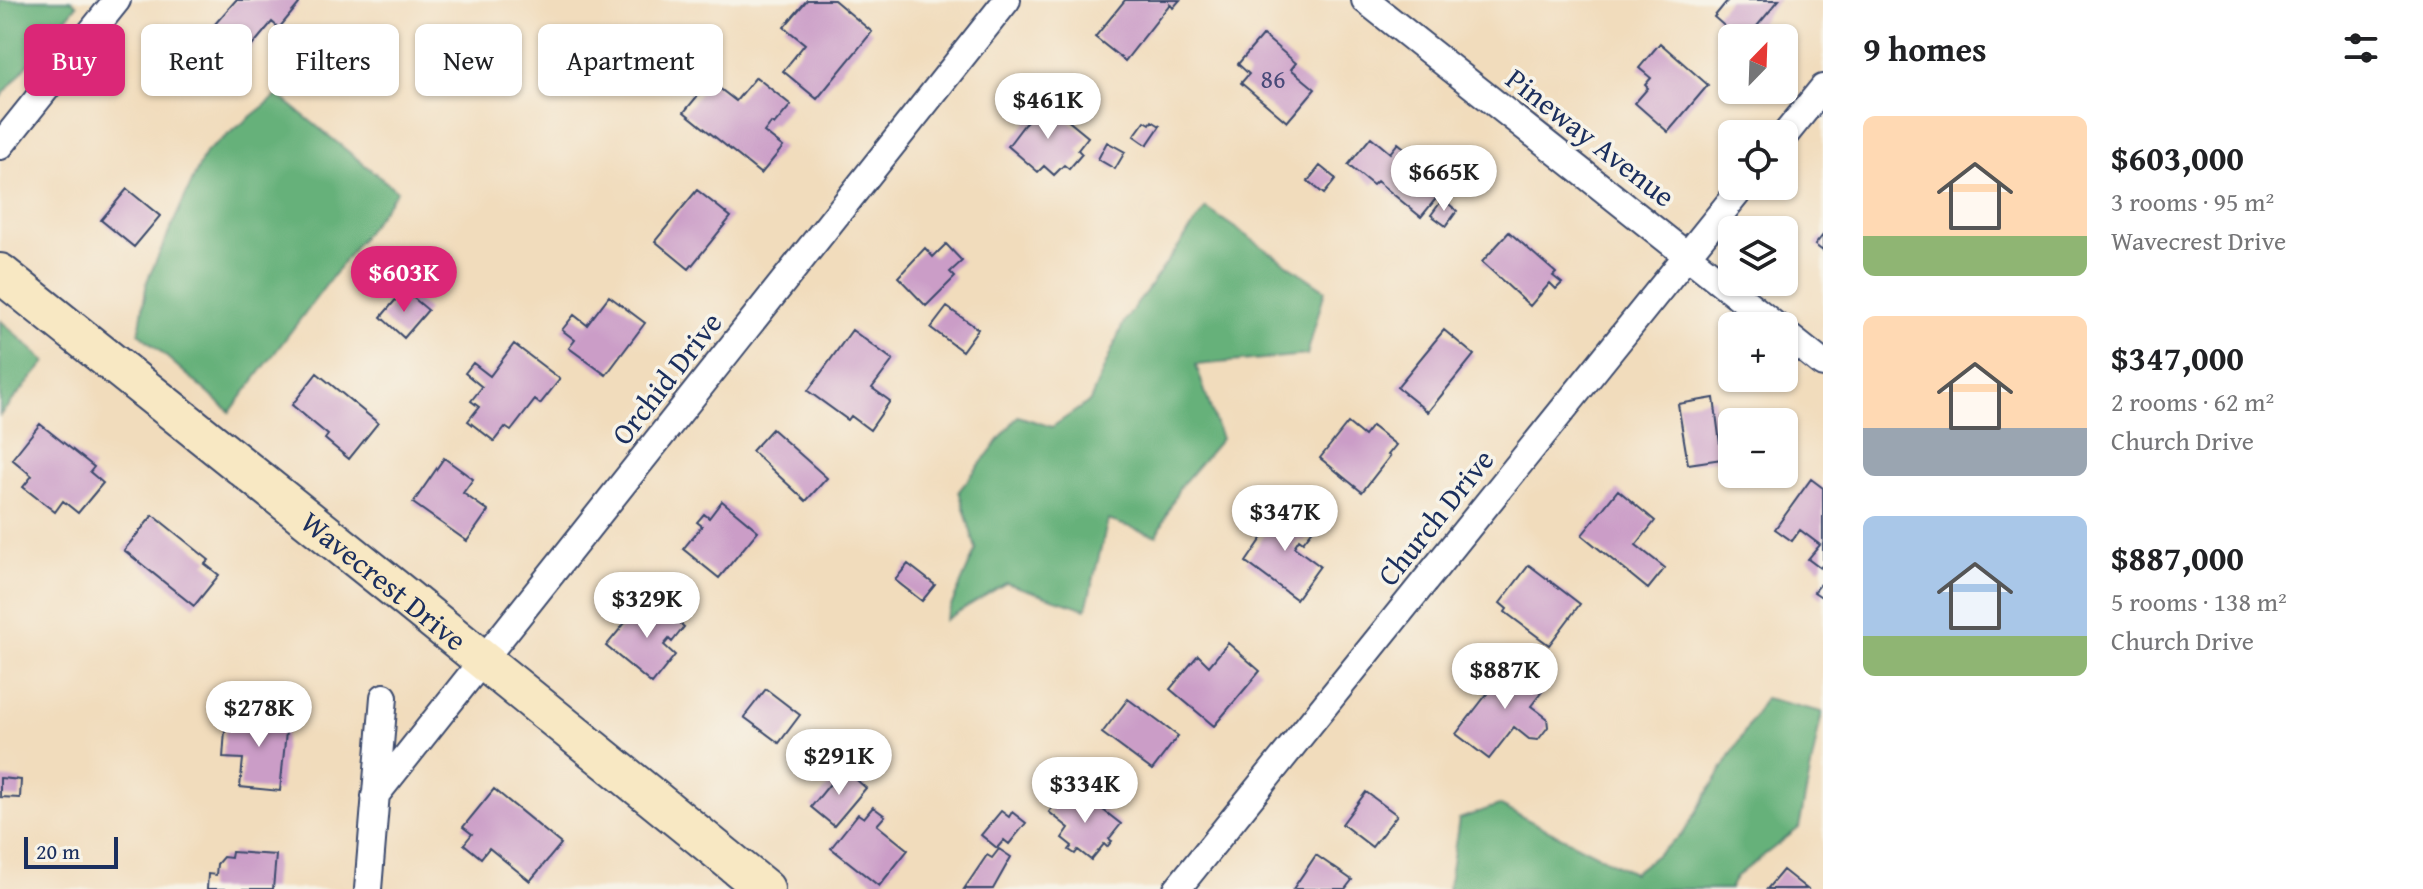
<!DOCTYPE html>
<html lang="en">
<head>
<meta charset="utf-8">
<style>
	body { margin:0; font-family:"Gentium Book Plus",serif; background:#f2f2f2; color:#202124; height:100vh; display:flex; flex-direction:column; font-size:30px; white-space:nowrap }
	* { box-sizing:border-box; margin:0 }
	p { font-size:26px; color:#757577 }
	.icon { flex:none; width:44px; height:44px; fill:none; stroke:currentColor; stroke-width:2; stroke-linecap:round; stroke-linejoin:round }
	.map { position:relative; flex:1; overflow:hidden }
	.details { display:flex; flex-direction:column; background:#fff; width:600px }
	.details>* { flex:none }
	.top-card { position:absolute; left:24px; top:24px; width:760px; height:72px; display:flex; gap:16px }
	.needle { width:52px; rotate:23deg }
	.buttons { position:absolute; left:1718px; top:24px; display:grid; gap:16px }
	.buttons a { display:grid; place-items:center; width:80px; height:80px; border-radius:12px; background:#fff; box-shadow:0 2px 6px #0004; font-size:40px }
	.scale { position:absolute; left:24px; bottom:20px; width:94px; box-sizing:border-box; padding-left:8px; border:4px solid #1b2f5e; border-top:0; font-size:22px; line-height:28px; white-space:nowrap; color:#1b2f5e; -webkit-text-stroke:6px #f7f3e8; paint-order:stroke }
	.price { position:absolute; translate:-50% -68px; padding:0 18px; border-radius:28px; background:#fff; color:#222; font-size:26px; line-height:52px; filter:drop-shadow(0 2px 4px #0008) }
	.price::after { content:''; position:absolute; left:50%; top:48px; width:24px; height:18px; margin-left:-12px; background:inherit; clip-path:polygon(0 0,100% 0,50% 100%) }
	.price.active { background:#db2777; color:#fff }
	ul { padding:0; list-style:none }
	li { display:flex; align-items:center; gap:24px; height:200px; padding:0 40px }
	li span { display:grid; place-items:center; flex:none; width:224px; height:160px; border-radius:12px; color:#555 }
	li>.icon { margin-inline-start:auto }
	span .icon { width:96px; height:96px; fill:#fffc; stroke-width:1 }
	li b { font-size:34px }
	h2 { display:flex; justify-content:space-between; align-items:center; height:96px; padding:0 40px; font-size:34px }
	.tag { padding:0 28px; border-radius:12px; background:#fff; box-shadow:0 2px 6px #0004; font-size:28px; line-height:72px }
	.tag.active { background:#db2777; color:#fff }
	main { display:flex; flex:1; min-height:0 }
	.map>svg:first-child { display:block }
	.forest { fill:#66b17a; stroke:#40706c; stroke-width:2 }
	.building { fill:#cb9dc7 }
	.lines { fill:none; stroke-linecap:round; stroke-linejoin:round }
	.street-casing { stroke:#3b496c; stroke-width:30 }
	.secondary-casing { stroke:#3b496c; stroke-width:42 }
	.street { stroke:#fff; stroke-width:26 }
	.secondary { stroke:#f8e8c3; stroke-width:38 }
	.labels { text-anchor:middle; dominant-baseline:central; stroke-width:7; stroke-linejoin:round; paint-order:stroke }
	.number-label { font-size:26px; fill:#474a78 }
	.street-label { font-size:30px; fill:#1b2f5e; stroke:#f7f3e8 }
</style>
</head>
<body>
<main>
<div class="map">
<svg width="1823" height="889" viewBox="0 0 1823 889">
	<rect width="100%" height="100%" fill="#f7f3e8"/>
	<filter id="ink" filterUnits="userSpaceOnUse"><feTurbulence type="fractalNoise" baseFrequency=".0125" numOctaves="2"/><feDisplacementMap in="SourceGraphic" scale="16" xChannelSelector="R" yChannelSelector="G"/><feConvolveMatrix kernelMatrix="1 2 1 2 8 2 1 2 1" color-interpolation-filters="sRGB"/></filter>
	<filter id="wash" filterUnits="userSpaceOnUse"><feTurbulence type="fractalNoise" baseFrequency=".006" numOctaves="4" result="noise"/><feDisplacementMap in="SourceGraphic" scale="32" xChannelSelector="R" yChannelSelector="G"/><feGaussianBlur stdDeviation="1.8" result="paint"/><feColorMatrix in="noise" values="0 0 0 0 0 0 0 0 0 0 0 0 0 0 0 0 0 1.4 0 .05"/><feComposite in="paint" operator="in"/></filter>
	<g filter="url(#wash)">
		<rect width="100%" height="100%" fill="#f1dcbc"/>
		<path class="forest" d="M0 0H72L77 5 0 98Z
			M278 95 397 191 230 412 139 333 147 281 205 153Z
			M1206 208 1325 290 1307 355 1196 365 1221 439 1179 488 1157 536 1108 520 1086 609 1006 583 945 620 976 549 959 491 1018 416 1052 427 1090 401 1124 322Z
			M0 320 46 362 0 415Z
			M1765 698 1822 712 1799 828 1736 877 1730 889H1448L1459 819 1499 805 1633 873 1683 834Z"/>
		<g id="blocks">
			<path class="building" d="M236 0H295L299 4 279 28 272 22 247 52 215 24Z
				M807 0H834L872 32 817 99 783 71 805 44 784 27Z
				M1125 0H1180L1173 8 1170 4 1125 61 1095 37Z
				M1728 0H1779L1747 38H1738L1714 17Z
				M1263 35 1296 63 1291 69 1315 89 1287 122 1241 83 1249 74 1238 64Z
				M1660 43 1708 85 1668 132 1635 103 1648 88 1645 85 1651 78 1639 68Z
				M756 77 791 105 774 125 771 123 764 132 783 147 761 174 684 112 710 81 736 101Z
				M1043 100 1088 137 1078 150 1082 154 1069 169 1064 165 1054 175 1044 166 1038 172 1008 146Z
				M1145 121 1150 124 1152 121 1160 126 1147 145 1134 136Z
				M1371 137 1390 153 1398 143 1448 184 1421 217 1377 181 1373 185 1348 165Z
				M1107 142 1125 152 1115 169 1098 159Z
				M1320 166 1336 179 1324 194 1308 181Z
				M127 189 160 216 134 247 101 220Z
				M697 190 731 217 689 269 655 241Z
				M1443 199 1457 211 1446 226 1431 215Z
				M1509 232 1556 273 1553 276 1562 283 1556 289 1550 283 1530 306 1482 262Z
				M1823 235V251L1815 245Z
				M946 244 962 261 950 272 955 277 926 306 898 277 925 248 933 257Z
				M404 290 428 310 404 338 381 317Z
				M609 296 645 323 606 375 569 348 575 340 562 330 574 315 587 325Z
				M947 307 978 329 962 351 931 328Z
				M852 330 893 360 872 388 890 401 870 430 851 416 848 420 808 391Z
				M1444 330 1474 355 1428 412 1397 387Z
				M514 344 560 379 540 404 535 400 511 431 505 427 494 441 468 421 479 407 471 401 482 387 465 373 473 363 490 376Z
				M317 373 378 423 349 459 325 439 328 435 292 405Z
				M1714 398 1722 459 1688 464 1678 404Z
				M1348 423 1364 436 1372 426 1396 445 1388 455 1390 456 1362 492 1320 458Z
				M40 424 94 467 90 472 103 483 78 513 63 501 55 512 23 487 32 476 12 459Z
				M772 429 827 478 806 501 752 451Z
				M444 458 473 479 463 493 488 511 467 541 413 503Z
				M1811 479 1823 488V564L1820 568 1808 559 1820 545 1800 530 1792 541 1775 529Z
				M1618 490 1655 521 1636 545 1665 568 1648 589 1582 535Z
				M722 501 758 531 719 578 683 549 702 526 697 522 704 514 709 518Z
				M1285 505 1315 527 1303 542 1299 539 1294 547 1320 566 1296 599 1246 562Z
				M153 515 209 560 205 564 219 575 194 606 124 550Z
				M908 564 935 585 922 601 895 580Z
				M1529 565 1580 604 1549 645 1505 612 1507 609 1500 603Z
				M1823 581V598L1814 592Z
				M647 596 684 627 672 642 669 639 664 645 675 655 652 684 606 646Z
				M1228 643 1260 671 1214 726 1170 689 1198 655 1209 666Z
				M1502 657 1544 689 1531 706 1547 718 1548 727 1538 740 1529 739 1514 727 1489 759 1456 734 1497 681 1488 675Z
				M766 689 800 715 779 743 744 717Z
				M1128 699 1178 736 1152 770 1102 733Z
				M248 709 288 712 280 791 240 787 243 759 223 758 225 730 246 731Z
				M843 768 866 788 834 826 811 807Z
				M0 778 21 780 20 798 0 797Z
				M494 789 561 844 530 881 489 848 481 858 464 844 472 834 463 827Z
				M1366 792 1397 815 1372 847 1342 824Z
				M1074 794 1086 803 1089 799 1121 824 1109 839 1112 841 1107 847 1104 844 1091 860 1078 850 1075 854 1069 850 1072 846 1062 838 1069 828 1049 812 1059 799 1066 804Z
				M873 807 885 816 877 825 908 850 879 886 831 848 858 814 864 818Z
				M1001 811 1009 817 1012 812 1026 823 1009 844 1004 840 997 848 981 835Z
				M999 849 1011 857 993 889H964L987 855 992 858Z
				M232 852 276 855 273 889H207L208 874 216 875 217 864 223 857 231 858Z
				M1316 855 1352 880 1345 889H1293Z
				M1783 870 1807 889H1767Z"/>
		</g>
	</g>
	<g filter="url(#ink)">
		<use href="#blocks" fill-opacity="0" stroke="#3b496c" stroke-width="2"/>
		<g class="lines">
			<g class="street-casing">
				<path id="street" d="M1365 0 1776 326
					M1784 136 1823 88
					M0 146 117 0
					M1784 333 1823 364
					M375 796 1007 0
					M368 889 384 697
					M1177 889 1743 186"/>
			</g>
			<g class="secondary-casing">
				<g id="secondary">
					<path id="s1" d="M0 273 405 597 765 889"/>
				</g>
			</g>
			<use href="#street" class="street"/>
			<use href="#secondary" class="secondary"/>
		</g>
	</g>
	<g class="labels">
		<g class="number-label">
			<text x="1273" y="78">86</text>
		</g>
		<g class="street-label">
			<text transform="translate(1591 137) rotate(38)">Pineway Avenue</text>
			<text transform="translate(666 378) rotate(-52)">Orchid Drive</text>
			<text transform="translate(1435 517) rotate(-51)">Church Drive</text>
			<text stroke="none"><textPath href="#s1" startOffset="492">Wavecrest Drive</textPath></text>
		</g>
	</g>
</svg>
<div class="buttons">
<a><svg class="needle" viewBox="-14 -14 28 28"><path d="M0-13l5 13h-10z" fill="#e53935"/><path d="M0 13l5-13h-10z" fill="#757577"/></svg></a>
<a><svg class="icon" aria-label="locate" viewBox="0 0 24 24"><circle cx="12" cy="12" r="6"/><path d="M12 2v4M12 18v4M2 12h4M18 12h4"/></svg></a>
<a><svg class="icon" aria-label="layers" viewBox="0 0 24 24"><path d="M12 4l9 5-9 5-9-5zM3 14l9 5 9-5"/></svg></a>
<a>+</a>
<a>−</a>
</div>
<div class="scale">20 m</div>
<b class="price" style="left:1048px;top:141px">$461K</b>
<b class="price" style="left:1444px;top:213px">$665K</b>
<b class="price active" style="left:404px;top:314px">$603K</b>
<b class="price" style="left:1285px;top:553px">$347K</b>
<b class="price" style="left:647px;top:640px">$329K</b>
<b class="price" style="left:1505px;top:711px">$887K</b>
<b class="price" style="left:259px;top:749px">$278K</b>
<b class="price" style="left:839px;top:797px">$291K</b>
<b class="price" style="left:1085px;top:825px">$334K</b>
<div class="top-card">
<a class="tag active">Buy</a>
<a class="tag">Rent</a>
<a class="tag">Filters</a>
<a class="tag">New</a>
<a class="tag">Apartment</a>
</div>
</div>
<section class="details">
<h2>9 homes<svg class="icon" aria-label="filters" viewBox="0 0 24 24"><path d="M4 7h16M4 17h16"/><circle cx="9" cy="7" r="2"/><circle cx="15" cy="17" r="2"/></svg></h2>
<ul>
<li><span style="background:linear-gradient(#ffd9b3 75%,#8fb573 0)"><svg class="icon" aria-label="home" viewBox="0 0 24 24"><path d="M3 11l9-7 9 7M6 9v11h12V9"/></svg></span><div><b>$603,000</b><p>3 rooms · 95 m²</p><p>Wavecrest Drive</p></div></li>
<li><span style="background:linear-gradient(#ffd9b3 70%,#9aa5b1 0)"><svg class="icon" aria-label="home" viewBox="0 0 24 24"><path d="M3 11l9-7 9 7M6 9v11h12V9"/></svg></span><div><b>$347,000</b><p>2 rooms · 62 m²</p><p>Church Drive</p></div></li>
<li><span style="background:linear-gradient(#a9c7e8 75%,#8fb573 0)"><svg class="icon" aria-label="home" viewBox="0 0 24 24"><path d="M3 11l9-7 9 7M6 9v11h12V9"/></svg></span><div><b>$887,000</b><p>5 rooms · 138 m²</p><p>Church Drive</p></div></li>
</ul>
</section>
</main>
</body>
</html>
